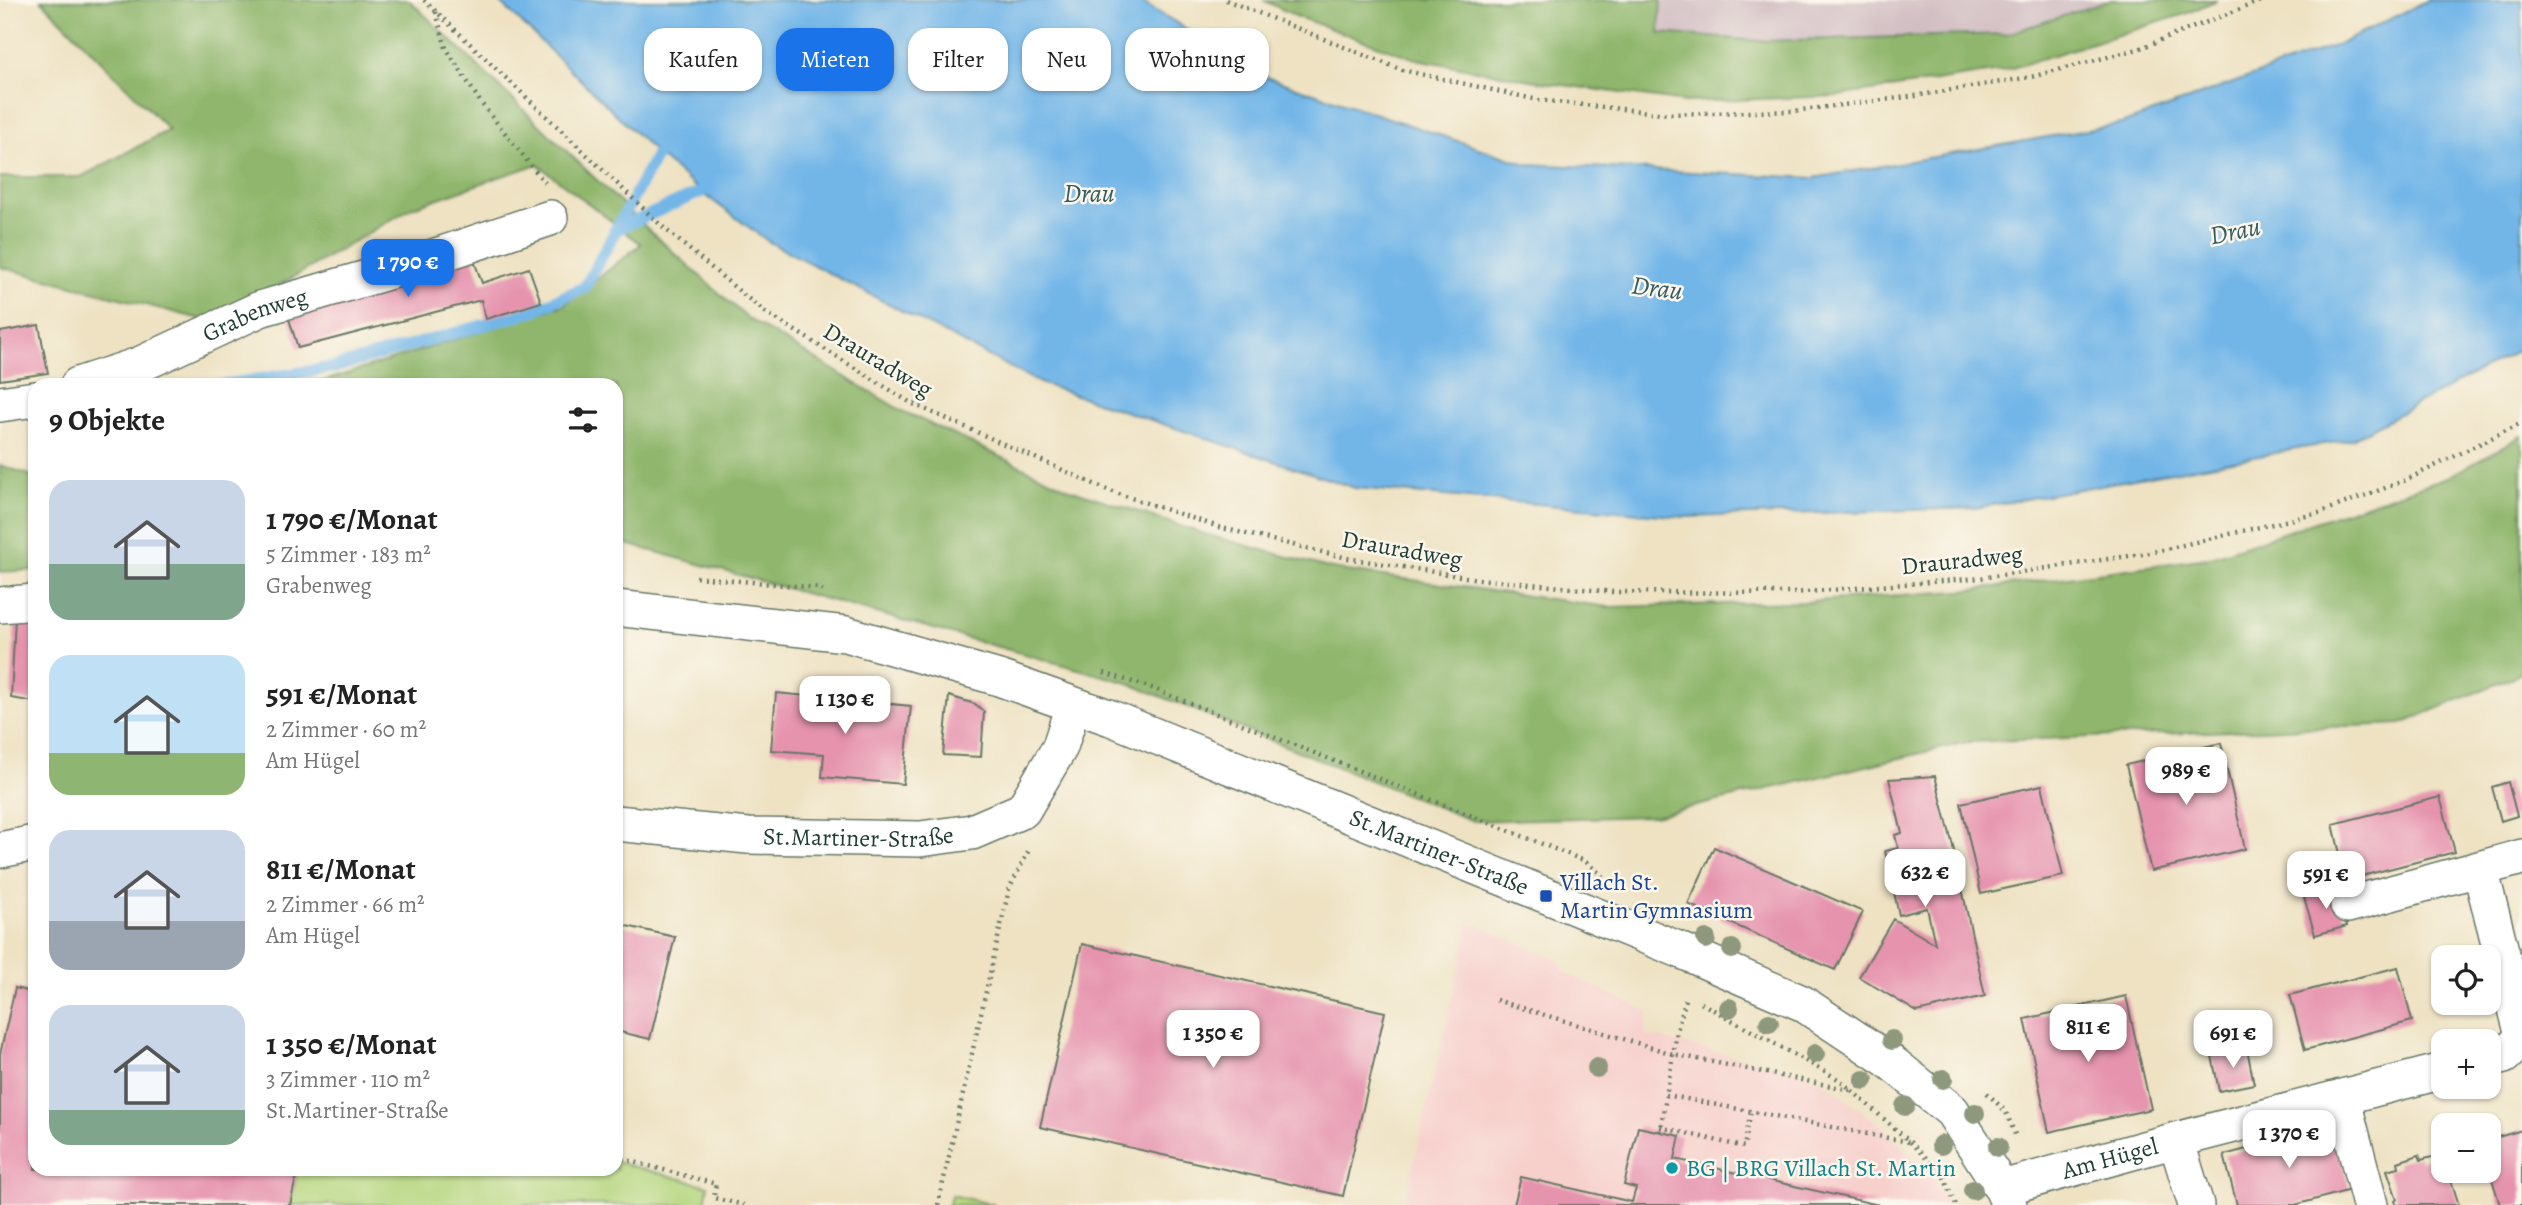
<!DOCTYPE html>
<html lang="de">
<head>
<meta charset="utf-8">
<style>
	body { margin:0; font-family:Alegreya,serif; background:#f2f2f2; color:#222; height:100vh; display:flex; flex-direction:column; font-size:26px; white-space:nowrap }
	* { box-sizing:border-box; margin:0 }
	p { font-size:23px; color:#767676 }
	.icon { flex:none; width:38px; height:38px; fill:none; stroke:currentColor; stroke-width:2; stroke-linecap:round; stroke-linejoin:round }
	.map { position:relative; flex:1; overflow:hidden }
	.side { position:absolute; left:28px; top:378px; width:595px; height:798px; display:flex; flex-direction:column; background:#fff; border-radius:21px; box-shadow:0 2px 5px #0004 }
	.side>* { flex:none }
	.hud { position:absolute; left:644px; top:28px; width:665px; height:63px; display:flex; gap:14px }
	.tools { position:absolute; left:2431px; top:945px; display:grid; gap:14px }
	.tools a { display:grid; place-items:center; width:70px; height:70px; border-radius:14px; background:#fff; box-shadow:0 2px 5px #0004; font-size:35px }
	.price { position:absolute; translate:-50% -60px; padding:0 16px; border-radius:14px; background:#fff; color:#222; font-size:23px; line-height:46px; filter:drop-shadow(0 2px 4px #0008) }
	.price::after { content:''; position:absolute; left:50%; top:42px; width:21px; height:16px; margin-left:-10px; background:inherit; clip-path:polygon(0 0,100% 0,50% 100%) }
	.price.current { background:#1a73e8; color:#fff }
	ul { padding:0; list-style:none }
	li { display:flex; align-items:center; gap:21px; height:175px; padding:0 21px }
	li span { display:grid; place-items:center; flex:none; width:196px; height:140px; border-radius:21px; color:#555 }
	li>.icon { margin-inline-start:auto }
	span .icon { width:84px; height:84px; fill:#fffc; stroke-width:1 }
	li b { font-size:30px }
	h2 { display:flex; justify-content:space-between; align-items:center; height:84px; padding:0 21px; font-size:30px }
	.tag { padding:0 24px; border-radius:21px; background:#fff; box-shadow:0 2px 5px #0004; font-size:24px; line-height:63px }
	.tag.current { background:#1a73e8; color:#fff }
	.map>svg:first-child { display:block }
	.built { fill:#f7d0cc }
	.industrial { fill:#d2bec3 }
	.green { fill:#b4d57d; stroke:#6a8958; stroke-width:2 }
	.forest { fill:#8fb66c; stroke:#577a50; stroke-width:2 }
	.water { fill:#72b6e8; stroke:#487a8e; stroke-width:2 }
	.lines { fill:none; stroke-linecap:round; stroke-linejoin:round }
	.stream { stroke:#72b6e8; stroke-width:12 }
	.building { fill:#e693ae }
	.minor-casing { stroke:#677766; stroke-width:38 }
	.path { stroke:#677766; stroke-width:4.5; stroke-dasharray:2 5; stroke-linecap:butt }
	.minor { stroke:#fff; stroke-width:35 }
	.tree { fill:#8d987d }
	.transit-dot { fill:#1a4fb4; stroke:#fbf7ec; stroke-width:2.5 }
	.culture-dot { fill:#0f9aa8; stroke:#fbf7ec; stroke-width:2.5 }
	.labels { text-anchor:middle; dominant-baseline:central; stroke-width:5; stroke-linejoin:round; paint-order:stroke }
	.street-label { font-size:24px; fill:#1f3d34; stroke:#fbf7ec }
	.transit-label { font-size:24px; fill:#164399; stroke:#fbf7ec; text-anchor:start }
	.culture-label { font-size:24px; fill:#0d838f; stroke:#fbf7ec; text-anchor:start }
	.water-label { font-size:26px; font-style:italic; fill:#345b61; stroke:#fbf7ec }
</style>
</head>
<body>
<div class="map">
<svg width="2522" height="1205" viewBox="0 0 2522 1205">
	<rect width="100%" height="100%" fill="#fbf7ec"/>
	<filter id="ink" filterUnits="userSpaceOnUse"><feTurbulence type="fractalNoise" baseFrequency=".0143" numOctaves="2"/><feDisplacementMap in="SourceGraphic" scale="14" xChannelSelector="R" yChannelSelector="G"/><feConvolveMatrix kernelMatrix="1 2 1 2 8 2 1 2 1" color-interpolation-filters="sRGB"/></filter>
	<filter id="wash" filterUnits="userSpaceOnUse"><feTurbulence type="fractalNoise" baseFrequency=".00686" numOctaves="4" result="noise"/><feDisplacementMap in="SourceGraphic" scale="28" xChannelSelector="R" yChannelSelector="G"/><feGaussianBlur stdDeviation="1.57" result="paint"/><feColorMatrix in="noise" values="0 0 0 0 0 0 0 0 0 0 0 0 0 0 0 0 0 1.4 0 .05"/><feComposite in="paint" operator="in"/></filter>
	<g filter="url(#wash)">
		<rect width="100%" height="100%" fill="#eee2c3"/>
		<path class="built" d="M1470 922 1561 961 1564 972 1649 1012 1645 1035 1814 1075 1877 1122 1931 1176 1946 1205H1404Z"/>
		<path class="industrial" d="M1357 0H2169L2072 33 1766 78Z"/>
		<path class="green" d="M616 1162 708 1186 705 1203 715 1205H290L298 1169H616Z
			M951 1195 995 1205H949Z"/>
		<path class="forest" d="M41 0H409L651 232 747 318 902 411 1070 489 1201 533 1332 569 1608 607 1803 602 1972 590 2208 558 2448 477 2522 436V673L2401 724 1968 742 1654 816 1473 821 1125 682 616 541V385H311L564 305 641 244 537 164 413 207 215 323 0 267V177H81L169 130Z
			M1263 0H1661L1659 33 1760 41 2007 34 2112 0H2217L2185 14 2006 70 1838 96 1685 102 1542 82 1416 59 1298 17Z
			M0 465 35 477V570L0 572Z"/>
		<path class="water" d="M498 0H1138L1269 78 1526 164 1814 178 2121 124 2342 43 2428 0H2522V348L2352 439 1976 508 1685 517 1355 488 1040 383 769 242 701 192 657 154Z"/>
		<g class="lines">
			<path class="stream" d="M615 230 701 192 710 181
				M223 385 335 367 530 312 585 287 657 154 670 145"/>
		</g>
		<g id="blocks">
			<path class="building" d="M470 249 482 283 529 268 541 302 486 319 481 300 298 348 285 306Z
				M39 325 48 373 0 380V332Z
				M15 618 35 620V702L11 698Z
				M776 693 911 706 903 784 822 777 824 754 771 750Z
				M949 696 975 704 984 712 981 757 943 755Z
				M2221 743 2245 849 2151 871 2126 765Z
				M1935 776 1952 842 1985 996 1917 1012 1859 977 1893 919 1935 944 1927 908 1899 915 1885 851 1898 848 1895 835 1902 833 1889 779Z
				M2508 782 2517 816 2501 821 2492 787Z
				M2042 785 2063 876 1981 894 1961 803Z
				M2440 797 2455 852 2346 880 2333 824Z
				M1714 847 1863 912 1835 970 1688 904Z
				M2336 887 2347 926 2315 935 2304 897Z
				M622 925 675 937 650 1039 616 1031V930L621 931Z
				M1082 944 1385 1012 1343 1196 1040 1127Z
				M2398 967 2412 1021 2305 1050 2290 995Z
				M15 988 35 993V1169H298L290 1205H0V1054Z
				M2126 996 2151 1109 2049 1132 2025 1019Z
				M2247 1049 2254 1084 2219 1091 2212 1056Z
				M2334 1126 2350 1190 2295 1205H2237L2224 1155Z
				M1638 1127 1680 1136 1675 1159 1879 1205H1514L1521 1177 1632 1202 1636 1188 1624 1185Z
				M2522 1130V1205H2500L2488 1166V1140Z
				M2443 1154V1171H2448L2459 1205H2396L2395 1200 2397 1199 2387 1170 2399 1167 2398 1162 2419 1155 2421 1160Z"/>
		</g>
	</g>
	<g filter="url(#ink)">
		<use href="#blocks" fill-opacity="0" stroke="#677766" stroke-width="2"/>
		<g class="lines">
			<g class="minor-casing">
				<g id="minor">
					<path id="s1" d="M78 385 139 365 260 309 394 270 550 218"/>
					<path d="M0 404 35 399"/>
					<path d="M0 605 35 602"/>
					<path id="s2" d="M616 608 846 634 999 678 1111 718 1680 950 1802 1003 1888 1060 1952 1111 2002 1188 2009 1205"/>
					<path id="s3" d="M616 823 748 836 920 839 972 832 1023 810 1060 747 1073 705"/>
					<path d="M0 850 35 843"/>
					<path d="M2480 869 2522 1032"/>
					<path d="M2348 905 2522 857"/>
					<path d="M2488 1060 2504 1056 2522 1039"/>
					<path d="M2342 1097 2370 1205"/>
					<path d="M2176 1140 2196 1205"/>
					<path id="s4" d="M2002 1188 2176 1140 2443 1071"/>
				</g>
			</g>
			<path class="path" d="M424 0 665 229 762 310 911 403 1110 491 1222 528 1347 558 1478 579 1614 592 1793 593 1980 578 2149 553 2319 513 2406 480 2522 423
				M1226 0 1402 70 1538 100 1667 114 1794 111 1915 96 2031 77 2138 49 2263 0
				M436 12 446 48 481 103 545 183
				M696 577 819 588 825 593
				M1104 673 1149 687 1585 861 1603 876
				M1496 1000 1673 1054 1851 1090
				M1701 1003 1840 1080 1910 1142 1943 1175 1956 1205
				M1987 1093 2006 1112 2016 1137
				M1666 1095 1909 1142
				M1660 1127 1744 1147 1751 1111
				M1660 1132 1677 1031 1687 995
				M616 1157 716 1184 714 1198 744 1205
				M938 1205 1009 889 1030 848"/>
			<use href="#minor" class="minor"/>
		</g>
		<g class="tree">
			<circle cx="1706" cy="939" r="10"/>
			<circle cx="1732" cy="949" r="10"/>
			<circle cx="1729" cy="1008" r="10"/>
			<circle cx="1769" cy="1023" r="10"/>
			<circle cx="1892" cy="1040" r="10"/>
			<circle cx="1815" cy="1054" r="10"/>
			<circle cx="1597" cy="1068" r="10"/>
			<circle cx="1943" cy="1079" r="10"/>
			<circle cx="1864" cy="1080" r="10"/>
			<circle cx="1905" cy="1106" r="10"/>
			<circle cx="1975" cy="1113" r="10"/>
			<circle cx="1941" cy="1145" r="10"/>
			<circle cx="1998" cy="1147" r="10"/>
			<circle cx="1973" cy="1190" r="10"/>
		</g>
	</g>
	<rect class="transit-dot" x="1539" y="889" width="14" height="14" rx="3.5"/>
	<circle class="culture-dot" cx="1672" cy="1168" r="7"/>
	<g class="labels">
		<g class="street-label">
			<text stroke="none"><textPath href="#s1" startOffset="191">Grabenweg</textPath></text>
			<text transform="translate(878 360) rotate(31)">Drauradweg</text>
			<text transform="translate(1402 549) rotate(10)">Drauradweg</text>
			<text transform="translate(1962 560) rotate(-6)">Drauradweg</text>
			<text stroke="none"><textPath href="#s3" startOffset="243">St.Martiner-Straße</textPath></text>
			<text stroke="none"><textPath href="#s2" startOffset="864">St.Martiner-Straße</textPath></text>
			<text stroke="none"><textPath href="#s4" startOffset="112">Am Hügel</textPath></text>
		</g>
		<g class="transit-label">
			<text x="1560" y="882">Villach St.<tspan x="1560" dy="28">Martin Gymnasium</tspan></text>
		</g>
		<g class="culture-label">
			<text x="1686" y="1168">BG | BRG Villach St. Martin</text>
		</g>
		<g class="water-label">
			<text x="1089" y="193">Drau</text>
			<text transform="translate(2235 231) rotate(-12)">Drau</text>
			<text transform="translate(1657 288) rotate(7)">Drau</text>
		</g>
	</g>
</svg>
<div class="tools">
<a><svg class="icon" aria-label="locate" viewBox="0 0 24 24"><circle cx="12" cy="12" r="6"/><path d="M12 2v4M12 18v4M2 12h4M18 12h4"/></svg></a>
<a>+</a>
<a>−</a>
</div>
<b class="price current" style="left:408px;top:299px">1 790 €</b>
<b class="price" style="left:845px;top:736px">1 130 €</b>
<b class="price" style="left:2186px;top:807px">989 €</b>
<b class="price" style="left:1925px;top:909px">632 €</b>
<b class="price" style="left:2326px;top:911px">591 €</b>
<b class="price" style="left:2088px;top:1064px">811 €</b>
<b class="price" style="left:1213px;top:1070px">1 350 €</b>
<b class="price" style="left:2233px;top:1070px">691 €</b>
<b class="price" style="left:2289px;top:1170px">1 370 €</b>
<div class="hud">
<a class="tag">Kaufen</a>
<a class="tag current">Mieten</a>
<a class="tag">Filter</a>
<a class="tag">Neu</a>
<a class="tag">Wohnung</a>
</div>
<section class="side">
<h2>9 Objekte<svg class="icon" aria-label="filters" viewBox="0 0 24 24"><path d="M4 7h16M4 17h16"/><circle cx="9" cy="7" r="2"/><circle cx="15" cy="17" r="2"/></svg></h2>
<ul>
<li><span style="background:linear-gradient(#c9d6e8 60%,#7fa58c 0)"><svg class="icon" aria-label="home" viewBox="0 0 24 24"><path d="M3 11l9-7 9 7M6 9v11h12V9"/></svg></span><div><b>1 790 €/Monat</b><p>5 Zimmer · 183 m²</p><p>Grabenweg</p></div></li>
<li><span style="background:linear-gradient(#bfe0f5 70%,#8fb573 0)"><svg class="icon" aria-label="home" viewBox="0 0 24 24"><path d="M3 11l9-7 9 7M6 9v11h12V9"/></svg></span><div><b>591 €/Monat</b><p>2 Zimmer · 60 m²</p><p>Am Hügel</p></div></li>
<li><span style="background:linear-gradient(#c9d6e8 65%,#9aa5b1 0)"><svg class="icon" aria-label="home" viewBox="0 0 24 24"><path d="M3 11l9-7 9 7M6 9v11h12V9"/></svg></span><div><b>811 €/Monat</b><p>2 Zimmer · 66 m²</p><p>Am Hügel</p></div></li>
<li><span style="background:linear-gradient(#c9d6e8 75%,#7fa58c 0)"><svg class="icon" aria-label="home" viewBox="0 0 24 24"><path d="M3 11l9-7 9 7M6 9v11h12V9"/></svg></span><div><b>1 350 €/Monat</b><p>3 Zimmer · 110 m²</p><p>St.Martiner-Straße</p></div></li>
</ul>
</section>
</div>
</body>
</html>
